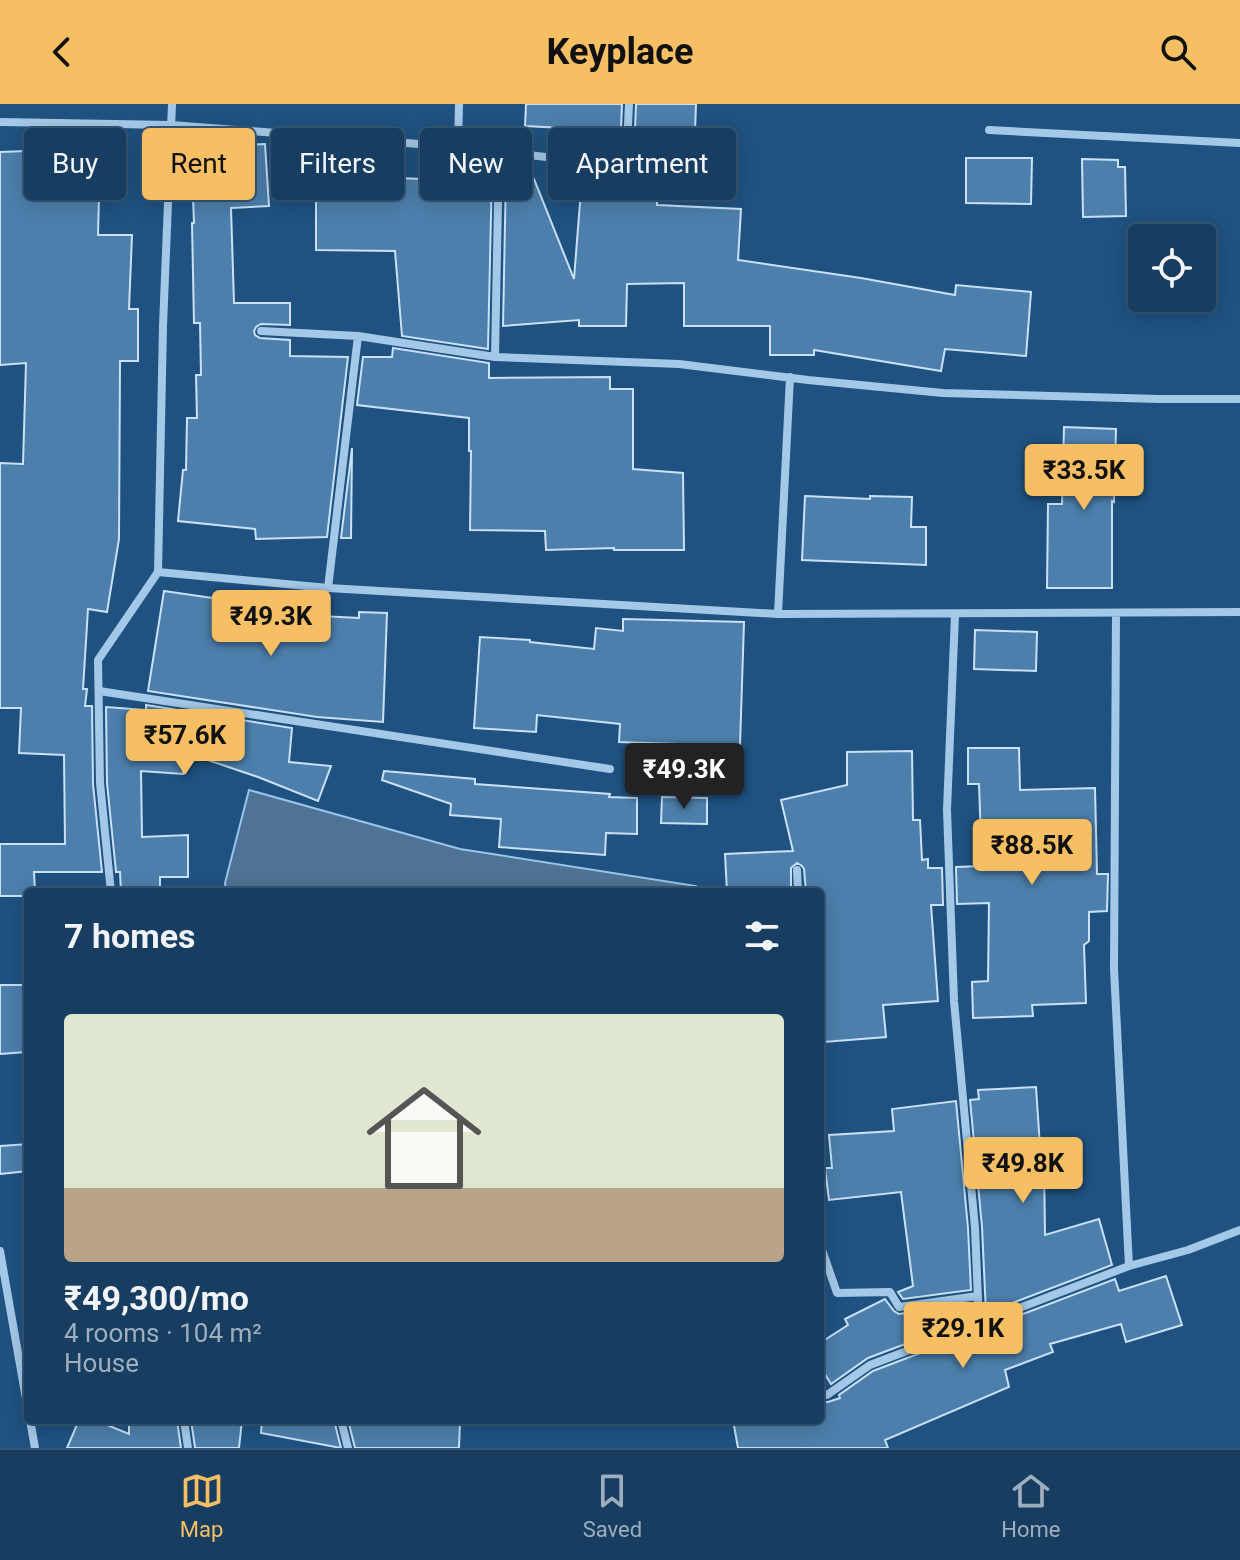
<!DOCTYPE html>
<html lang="en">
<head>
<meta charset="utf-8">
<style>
	body { margin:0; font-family:Roboto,sans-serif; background:#204566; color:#f1f3f6; height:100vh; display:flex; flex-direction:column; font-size:30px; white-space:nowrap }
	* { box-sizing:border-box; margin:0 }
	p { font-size:26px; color:#9eaebd }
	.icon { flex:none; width:44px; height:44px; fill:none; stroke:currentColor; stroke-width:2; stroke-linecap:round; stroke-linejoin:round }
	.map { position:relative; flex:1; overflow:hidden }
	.drawer { position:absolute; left:24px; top:784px; width:800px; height:536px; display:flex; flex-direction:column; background:#173e60; border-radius:8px; box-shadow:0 4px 20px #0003,0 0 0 2px #365775 }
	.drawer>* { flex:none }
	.hud { position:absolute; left:24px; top:24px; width:800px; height:72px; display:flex; gap:16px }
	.controls { position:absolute; left:1128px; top:120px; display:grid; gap:16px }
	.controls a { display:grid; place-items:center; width:88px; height:88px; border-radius:8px; background:#173e60; box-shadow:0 4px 20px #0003,0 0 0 2px #365775; font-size:40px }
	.price { position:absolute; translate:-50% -68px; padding:0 18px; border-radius:8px; background:#f6bf64; color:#111; font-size:26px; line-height:52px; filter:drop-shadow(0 2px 4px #0008) }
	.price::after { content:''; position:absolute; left:50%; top:48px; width:24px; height:18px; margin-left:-12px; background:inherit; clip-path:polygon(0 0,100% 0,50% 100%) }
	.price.active { background:#222; color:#fff }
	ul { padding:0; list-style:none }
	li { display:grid; align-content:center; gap:16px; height:424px; padding:0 40px }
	li span { display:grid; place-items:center; height:248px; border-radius:8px; color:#555 }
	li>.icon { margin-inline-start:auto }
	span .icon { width:144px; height:144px; fill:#fffc; stroke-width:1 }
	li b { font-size:34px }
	h2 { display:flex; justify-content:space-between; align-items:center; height:96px; padding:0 40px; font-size:34px }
	.pill { padding:0 28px; border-radius:8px; background:#173e60; box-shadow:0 4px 20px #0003,0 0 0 2px #365775; font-size:28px; line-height:72px }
	.pill.active { background:#f6bf64; color:#111 }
	header { display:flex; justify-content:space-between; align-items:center; height:104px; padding:0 40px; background:#f6bf64; color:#111; font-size:36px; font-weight:700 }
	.tabs { display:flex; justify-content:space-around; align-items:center; height:112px; border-top:2px solid #365775; background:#173e60; font-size:22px; color:#9eaebd }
	.tabs a { display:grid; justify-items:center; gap:4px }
	.tabs .active { color:#f6bf64 }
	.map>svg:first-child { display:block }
	.water { fill:#4e7394; stroke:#98c5ea; stroke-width:2 }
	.building { fill:#4c7fac; stroke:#c8e1f6; stroke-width:2 }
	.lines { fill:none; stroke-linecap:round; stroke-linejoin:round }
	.street { stroke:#a4c9e8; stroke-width:8 }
</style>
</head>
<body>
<header><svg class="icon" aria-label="back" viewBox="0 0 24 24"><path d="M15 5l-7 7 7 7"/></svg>Keyplace<svg class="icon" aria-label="search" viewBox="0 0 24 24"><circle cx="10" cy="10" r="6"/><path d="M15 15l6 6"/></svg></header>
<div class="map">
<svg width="1240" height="1344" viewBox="0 0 1240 1344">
	<rect width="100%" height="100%" fill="#1f5280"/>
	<path class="water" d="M249 686 460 745 696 782V788H226L225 779Z"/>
	<path class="building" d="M526 0H622L621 25 602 24 601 26 525 22Z
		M636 0H696L695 27 635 25Z
		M265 40 269 102 231 104 234 199H290V221L261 220 256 223 254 227 255 231 260 234 290 236V252L348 253 327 433 256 435 255 425 178 417 183 366H186L187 314H197L196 271H201L200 219H194L192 119H194L191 43Z
		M25 47V54L100 55 98 131H132L129 205H138V257H120L119 435 107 508 88 505 83 585H87L85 602H92L93 680 102 768H34L35 788H28V792H0V740H65L64 651 19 649 21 604H0V359L23 360 26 259 0 261V48Z
		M966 54H1032L1031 100 966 99Z
		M1082 55 1118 56V63H1125L1126 112 1083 113Z
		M462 65 492 67 488 245 402 232 395 147 316 146V88H327L326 71 446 76 447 73H462Z
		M506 68 509 69 508 85 534 75 574 175 581 86 597 87 598 80 658 82 657 101 741 105 738 156 861 174 955 191 956 181 1031 188 1026 252 945 245 941 267 814 246V251H770V222H684V179L627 180 626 222H579V216L503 222Z
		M393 244 489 259V274L610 273V285H633V365L683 369 684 446H614V444L546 446 545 427 470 426 471 347H469V314L357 301 363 253H392Z
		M1064 323 1116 325 1114 398 1112 397V484H1047L1048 400H1062Z
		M352 344 351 434H341Z
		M805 392 870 395V392L912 393 911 423H926V461L802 456Z
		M164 487 262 501V509L359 514V508L387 509 383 618 317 613 148 587Z
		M623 515 744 518 740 642 619 638 620 620 537 611 536 628 474 624 480 533 530 536V538L594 545 596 524 623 527Z
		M975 526 1037 528 1036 567 974 565Z
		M146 601 292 624 289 658 331 662 318 697 258 673 184 648 183 670 141 667 142 733 188 731V773H160V788H121L120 768H116L107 679 106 603 146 606Z
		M968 644H1019L1020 686 1095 684 1097 770H1108L1107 807 1089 808V837L1084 841 1086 899 1032 901 1033 912 973 914 972 878 988 877 989 799 957 800 956 763 982 762 979 680H968Z
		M912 647 913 716H920L922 756 928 755V764H942L943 801H931L938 897 883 901 886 933 824 938 820 890V788H806L804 765 802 762 797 759 791 764V785L727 788 725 750 793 747 781 696 847 681V648Z
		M384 667 475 675V680L610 690 609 693 637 694V730L606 729 605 751 499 743 501 715 450 711 451 700 382 676Z
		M662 693 707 694V720L661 719Z
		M0 881H26V948L0 950Z
		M1036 983 1041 1057H1044L1045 1131 1099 1115 1112 1161 986 1209 982 1123 970 996 979 995 978 986Z
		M956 997 968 1124 971 1186 903 1195 898 1188 913 1182 901 1088 829 1096 825 1064H832L829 1031 894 1027 892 1005Z
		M28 1040V1067L0 1070V1042Z
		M1166 1172 1182 1221 1126 1238 1121 1220 1050 1240 1053 1248 1005 1266 1009 1283 885 1336 888 1344H738L733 1316H820V1298H828L840 1294 839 1291 873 1267 1115 1175 1119 1187Z
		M885 1195 894 1207 899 1210 971 1200 972 1215 868 1254 831 1280 820 1262V1239L848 1221 845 1215Z
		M79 1316H95L129 1330V1316H177L181 1344H67Z
		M191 1316H242L239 1344H195Z
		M262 1316H334L341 1344 261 1329Z
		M348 1316 460 1318 459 1344H355Z"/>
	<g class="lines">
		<path class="street" d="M0 18 171 21 458 43 626 62 629 0
			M989 26 1240 39
			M458 43 459 0
			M261 227 358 232 495 253 679 260 808 276 943 289 1159 295H1240
			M495 253 499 47
			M158 468 328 484 778 510 1240 508
			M328 484 358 232
			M1116 509 1114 865 1129 1162
			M778 510 790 273
			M955 511 947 706 954 897 975 1124 979 1219
			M99 587 610 665
			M797 766 798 788
			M111 788 100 679 98 556 158 468 163 222 172 0
			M820 1140 837 1189 890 1188 899 1203 978 1192
			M0 1147 28 1306
			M820 1291H827L870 1261 1129 1162 1188 1146 1240 1126
			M30 1316 35 1344
			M184 1316 188 1344
			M341 1316 348 1344"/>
	</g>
</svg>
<div class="controls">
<a><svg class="icon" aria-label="locate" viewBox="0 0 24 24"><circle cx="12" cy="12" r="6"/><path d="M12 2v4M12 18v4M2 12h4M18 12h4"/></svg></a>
</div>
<b class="price" style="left:1084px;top:408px">₹33.5K</b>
<b class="price" style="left:271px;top:554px">₹49.3K</b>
<b class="price" style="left:185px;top:673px">₹57.6K</b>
<b class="price active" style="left:684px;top:707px">₹49.3K</b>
<b class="price" style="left:1032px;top:783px">₹88.5K</b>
<b class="price" style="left:1023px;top:1101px">₹49.8K</b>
<b class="price" style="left:963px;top:1266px">₹29.1K</b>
<div class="hud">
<a class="pill">Buy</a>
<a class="pill active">Rent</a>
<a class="pill">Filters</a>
<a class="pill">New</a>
<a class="pill">Apartment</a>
</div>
<section class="drawer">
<h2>7 homes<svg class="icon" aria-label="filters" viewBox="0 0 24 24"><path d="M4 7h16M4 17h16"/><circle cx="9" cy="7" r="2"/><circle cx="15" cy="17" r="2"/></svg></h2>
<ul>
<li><span style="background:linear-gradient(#dfe7d0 70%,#b9a48a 0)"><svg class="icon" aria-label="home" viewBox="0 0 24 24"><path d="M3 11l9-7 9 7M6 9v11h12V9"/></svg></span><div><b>₹49,300/mo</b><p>4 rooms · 104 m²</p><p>House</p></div></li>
</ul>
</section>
</div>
<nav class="tabs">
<a class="active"><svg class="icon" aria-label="map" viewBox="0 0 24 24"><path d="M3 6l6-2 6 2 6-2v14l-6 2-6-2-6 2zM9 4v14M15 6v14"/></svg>Map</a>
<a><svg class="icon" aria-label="saved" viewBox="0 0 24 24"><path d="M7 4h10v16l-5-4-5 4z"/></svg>Saved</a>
<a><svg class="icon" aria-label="home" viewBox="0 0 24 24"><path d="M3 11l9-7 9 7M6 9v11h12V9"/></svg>Home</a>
</nav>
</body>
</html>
